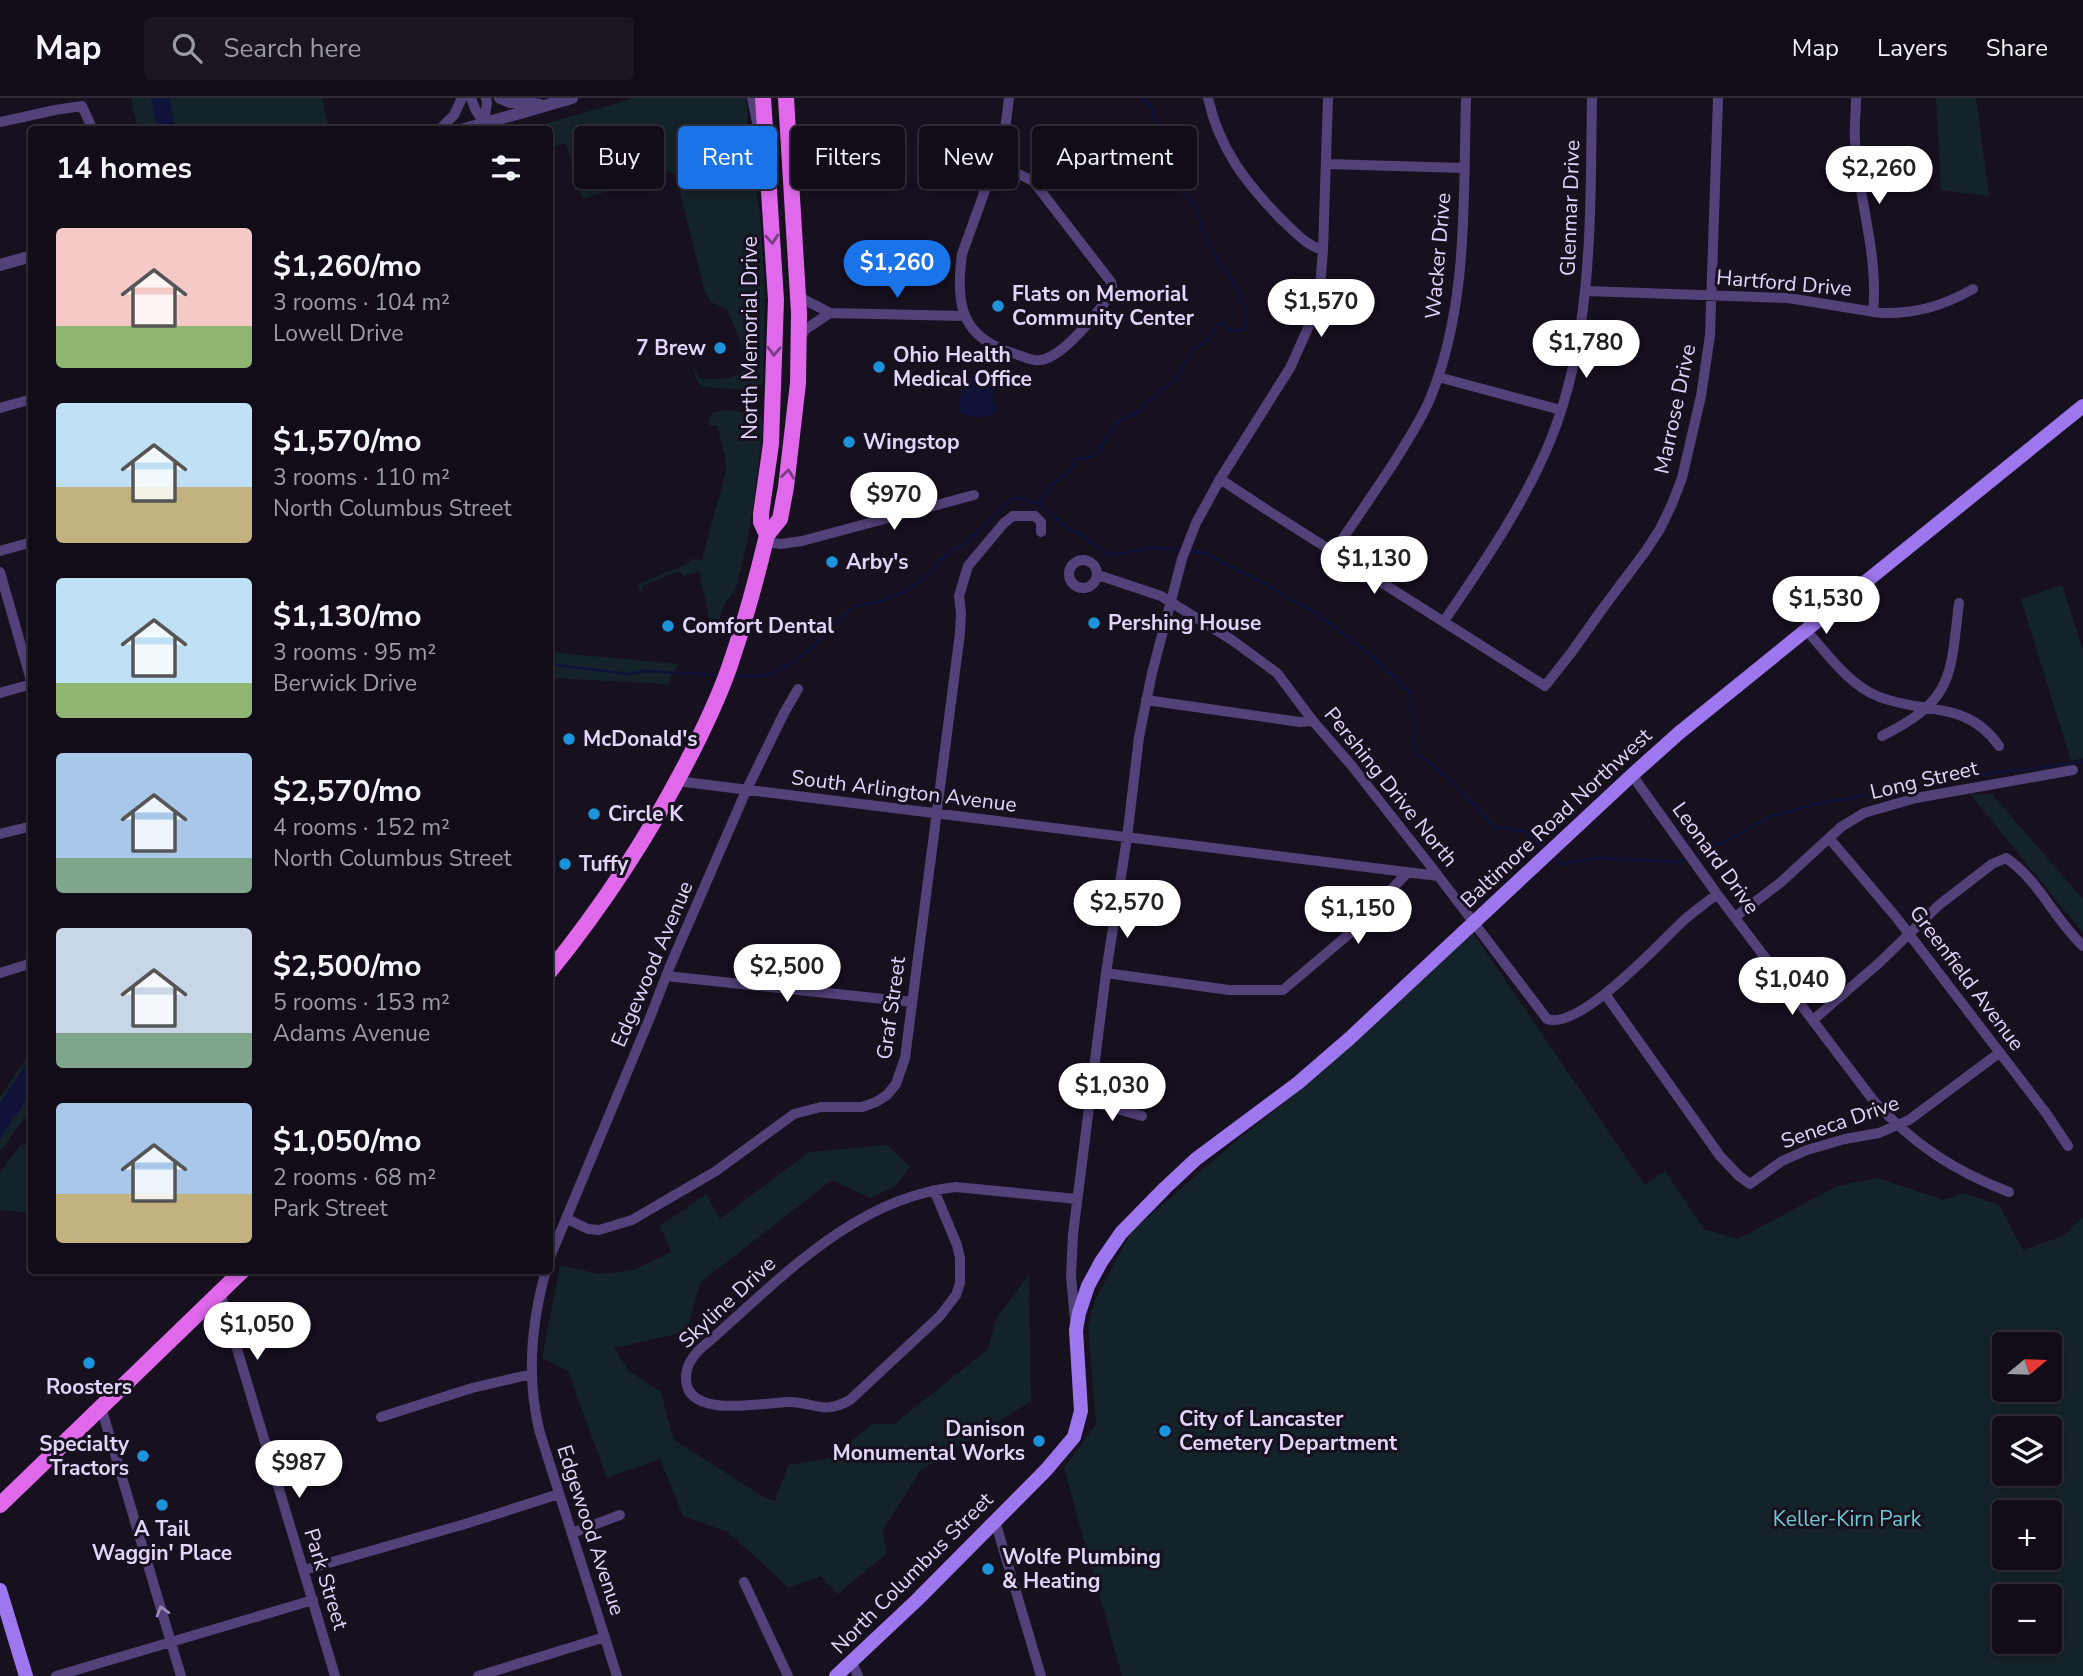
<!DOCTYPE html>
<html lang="en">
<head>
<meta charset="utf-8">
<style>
	body { margin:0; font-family:"Nunito Sans",sans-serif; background:#1a1520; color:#f1f3f6; height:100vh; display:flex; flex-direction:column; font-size:26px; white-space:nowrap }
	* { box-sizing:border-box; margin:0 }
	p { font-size:23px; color:#9c9ba1 }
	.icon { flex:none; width:38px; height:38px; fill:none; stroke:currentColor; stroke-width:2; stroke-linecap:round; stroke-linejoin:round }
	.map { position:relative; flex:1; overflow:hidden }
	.details { position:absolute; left:28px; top:28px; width:525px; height:1148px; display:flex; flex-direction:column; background:#110c17; border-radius:7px; box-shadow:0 4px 10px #0003,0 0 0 2px #302c36 }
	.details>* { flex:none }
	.guide { position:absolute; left:574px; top:28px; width:665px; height:63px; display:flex; gap:14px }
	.needle { width:46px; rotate:71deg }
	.tools { position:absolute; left:1992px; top:1234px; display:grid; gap:14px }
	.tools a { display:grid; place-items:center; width:70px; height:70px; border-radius:7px; background:#110c17; box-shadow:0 4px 10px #0003,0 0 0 2px #302c36; font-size:35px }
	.price { position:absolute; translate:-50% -60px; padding:0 16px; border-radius:24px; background:#fff; color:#222; font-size:23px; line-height:46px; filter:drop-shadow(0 2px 4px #0008) }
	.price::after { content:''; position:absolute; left:50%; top:42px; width:21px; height:16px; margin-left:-10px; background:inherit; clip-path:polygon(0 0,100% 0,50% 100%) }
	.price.current { background:#1a73e8; color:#fff }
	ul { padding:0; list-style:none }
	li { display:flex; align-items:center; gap:21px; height:175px; padding:0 28px }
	li span { display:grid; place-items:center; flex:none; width:196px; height:140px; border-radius:7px; color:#555 }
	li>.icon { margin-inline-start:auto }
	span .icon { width:84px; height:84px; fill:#fffc; stroke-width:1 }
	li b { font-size:30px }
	h2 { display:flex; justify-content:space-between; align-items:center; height:84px; padding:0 28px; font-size:30px }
	.tag { padding:0 24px; border-radius:7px; background:#110c17; box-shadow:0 4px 10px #0003,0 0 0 2px #302c36; font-size:24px; line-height:63px }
	.tag.current { background:#1a73e8; color:#fff }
	header { display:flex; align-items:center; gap:42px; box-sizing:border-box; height:98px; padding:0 35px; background:#110c17; border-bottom:2px solid #302c36 }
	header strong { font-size:33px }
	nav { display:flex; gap:38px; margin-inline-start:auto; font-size:24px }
	.search { width:490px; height:63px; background:#1a1520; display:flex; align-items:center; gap:18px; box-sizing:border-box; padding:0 24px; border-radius:7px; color:#9c9ba1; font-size:26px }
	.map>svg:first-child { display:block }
	.green { fill:#142329; fill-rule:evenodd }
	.water { fill:#0f1339 }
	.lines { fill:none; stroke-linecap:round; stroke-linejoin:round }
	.stream { stroke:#0f1339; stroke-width:2.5 }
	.minor { stroke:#534179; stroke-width:10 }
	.tertiary { stroke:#534179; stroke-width:12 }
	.secondary { stroke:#9c77ed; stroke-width:14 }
	.primary { stroke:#e069eb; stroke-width:16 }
	.oneway { stroke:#7c3c85 }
	.oneway2 { stroke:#9b8ab9 }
	.poi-dot { fill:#1d93dc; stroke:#17101f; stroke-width:2.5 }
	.labels { text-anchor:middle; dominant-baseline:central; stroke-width:6; stroke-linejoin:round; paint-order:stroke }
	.street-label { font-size:21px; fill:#e3d4f9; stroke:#17101f }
	.poi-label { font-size:21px; font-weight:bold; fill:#e3d4f9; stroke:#17101f; text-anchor:start }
	.park-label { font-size:21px; fill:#6accd0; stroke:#17101f }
</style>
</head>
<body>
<header>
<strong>Map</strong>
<div class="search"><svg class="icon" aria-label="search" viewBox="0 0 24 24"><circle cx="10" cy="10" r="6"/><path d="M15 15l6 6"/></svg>Search here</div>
<nav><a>Map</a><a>Layers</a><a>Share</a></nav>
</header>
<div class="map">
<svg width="2083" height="1578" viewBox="0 0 2083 1578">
	<rect width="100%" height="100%" fill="#17101f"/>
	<path class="green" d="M131 0H322L329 31H138Z
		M635 0H744L746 2 748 30 752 35 755 89 760 115 765 194 763 283 760 289 754 292 703 289 697 283 691 264 699 280C708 282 718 281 727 280 733 279 743 276 745 268 748 257 732 222 726 211L711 204 705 194 677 82 675 77 669 73 583 101 581 98 566 45 550 49V32L527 31Z
		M1936 0H1976L1989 98 1941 92Z
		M724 312 758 315 761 319 763 327 754 402 747 445 736 491 724 507 715 535 712 539 703 537 712 533 699 473 684 478 679 473 642 488 643 495 641 494 638 487 686 466 692 461 702 462 726 372V362L717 327 710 328 708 324 712 315Z
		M2062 487 2083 552V660L2071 663 2021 501Z
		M550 554 678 566 668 586 550 580Z
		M1970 696H1992L2083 801V835Z
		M1473 835 1645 1087 1665 1073 1704 1131 1738 1141 1837 1088 1878 1080 1944 1102 1964 1095 1999 1107 2023 1152 2063 1138 2083 1119V1578H1122L1064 1370 1096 1326 1088 1228 1095 1202 1131 1134 1238 1041 1302 991ZM2004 1246H2049V1292H2004ZM2004 1330H2049V1376H2004ZM2004 1414H2049V1460H2004ZM2004 1498H2049V1544H2004Z
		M31 953V1012L0 1053V999Z
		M23 1044 31 1053V1111L24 1114 0 1112V1074Z
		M887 1047 910 1069 896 1088 870 1100 832 1082 701 1184 686 1234 614 1250 629 1273 661 1294 673 1341 762 1398 775 1403 788 1367 831 1360 872 1326H894L988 1251 995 1223 1029 1176 1031 1303 921 1372 882 1433 887 1455 838 1496 821 1478 789 1490 728 1434 683 1418 660 1361 607 1380 568 1273 542 1260 560 1167 599 1176 634 1172 671 1154 660 1128 706 1096 720 1121 809 1054Z"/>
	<path class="water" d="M151 0H169L176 31H157Z
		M976 277 995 284 992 286 996 314 992 318 976 319 959 314C959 303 962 286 970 278Z
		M31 959V995L0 1041V1005Z"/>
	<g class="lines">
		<path class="stream" d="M1143 0 1151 8 1159 31
			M1040 406 1069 432 1077 434 1107 456H1116L1155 450 1181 452
			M1188 453 1204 455 1262 484 1319 517 1371 557 1410 594 1416 655 1452 683 1495 729 1525 733 1545 751
			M550 566 629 576 645 573 718 577
			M732 578H763L775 574 792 565 814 548 848 513 857 508 879 504 900 496 920 484 934 472 942 461 950 454 965 446 1011 402 1017 400 1040 406C1044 400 1048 391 1053 386 1064 376 1070 377 1075 361L1087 360 1095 357 1118 323 1136 315 1178 278 1193 251 1208 242 1218 226 1224 225 1228 232 1235 233 1245 230 1247 219 1245 207 1235 186 1219 164 1204 135 1197 110 1181 90 1169 62
			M1695 757 1734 739 1772 718 1816 706 1988 676 2083 664
			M1553 758 1563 766 1598 760 1679 764 1689 760"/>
		<path class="minor" d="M471 0 475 11 484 25
			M1208 0C1219 50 1245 84 1280 120 1294 133 1305 147 1323 152
			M1856 0C1856 14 1854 29 1855 43 1858 101 1879 156 1873 214
			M0 24 55 12 82 8 93 32
			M484 25 487 5 486 0
			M439 32 454 17 462 0
			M996 65 1033 83 1111 184 1113 192C1100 212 1065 258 1041 262 1033 264 1023 258 1015 256 961 240 955 207 962 156L1004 40 1009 0
			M1326 66 1464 70
			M1586 193 1788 200 1881 215C1915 216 1943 208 1973 191
			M798 195 805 202 830 215 964 218
			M799 241 806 231 830 215
			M1438 279 1561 312
			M0 310 32 301
			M1220 381 1267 412 1545 588 1571 555 1603 510 1645 454 1660 431 1672 406 1682 380 1701 298 1710 237 1718 0
			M765 444 781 446 802 443 974 397
			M0 453 32 444
			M1333 454C1354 425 1373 396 1393 366 1406 345 1420 324 1430 301 1469 206 1463 101 1466 0
			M1069 476a14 14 0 1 1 28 0a14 14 0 1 1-28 0Z
			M0 474 32 586
			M1098 477 1161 498 1232 542 1277 575 1313 623 1352 668 1433 771 1547 921C1579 933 1659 846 1683 823 1694 813 1706 805 1717 796
			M1444 523C1482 468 1526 403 1551 341 1594 233 1590 114 1592 0
			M1806 532C1826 554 1848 586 1877 598 1922 617 1967 601 1999 648
			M0 595 32 586
			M1146 602 1300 624 1313 623
			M1882 638C1954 602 1950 579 1959 505
			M1632 677 1717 796 1873 1002C1913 1046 1954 1073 2009 1094
			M677 683 1438 778
			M0 736 32 728
			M1829 740 1896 819 2046 1015 2068 1048
			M1735 819 1780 785 1841 729 1864 715 1916 700 2073 672
			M0 875 32 865
			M1106 875 1229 892H1283L1349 836 1407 775
			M666 878 912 904
			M1605 896 1720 1058 1739 1078 1750 1086 1782 1063 1807 1052 1845 1041 1879 1035 1909 1022 1999 955
			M1813 922 1879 865 1939 807 1992 766 2006 760C2039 782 2054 821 2083 848
			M1090 1003 1142 1018
			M934 1092 957 1147 960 1160V1185L956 1197 940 1218 850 1302C821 1318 814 1303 787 1304 761 1305 687 1321 686 1281 686 1268 691 1261 699 1252 775 1187 851 1100 956 1089L1077 1101
			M567 1121 588 1131 599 1132 632 1122 716 1073 794 1016 821 1009H862L876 1004 887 997 896 986 905 960 960 535 961 515 959 498 968 468 1004 425 1013 418H1035L1041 424V434
			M550 1159 651 917 670 868 746 693 784 615 798 591
			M546 1172C531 1226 526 1281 540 1335L617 1578
			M220 1194 335 1578
			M1075 1222 1071 1178 1073 1136 1106 875 1127 740 1139 639 1152 575 1182 461 1196 425 1220 381 1290 270 1313 219 1321 178 1323 152 1328 0
			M101 1309 181 1578
			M381 1319 472 1290 532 1276
			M995 1423 1041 1578
			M572 1435 620 1417
			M304 1472 465 1426 559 1396
			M744 1484 788 1578
			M852 1564 858 1578
			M56 1578 313 1502
			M478 1578 605 1539"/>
		<path class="tertiary" d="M500 0 510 4H522L540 7
			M753 0 758 24
			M461 32 572 0
			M0 167 32 158"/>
		<path class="secondary" d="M0 1492 26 1578
			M836 1578 917 1502 1046 1372 1074 1339 1081 1313 1076 1232 1079 1215 1088 1188 1101 1164 1121 1135 1165 1090 1196 1061 1298 985 1350 940 1632 677 1679 635 2083 308"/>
		<path class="primary" d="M763 0 776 202 771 346 761 416V424L767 437
			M550 873C605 805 652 733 692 654 707 624 722 593 732 561 746 520 757 479 767 437L780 421 786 389 798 285 799 215 786 0
			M0 1407 243 1172"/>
	</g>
	<defs><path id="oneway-chevron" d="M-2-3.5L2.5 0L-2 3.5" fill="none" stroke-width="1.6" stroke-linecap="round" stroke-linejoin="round" transform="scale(1.75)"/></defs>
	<g class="oneway">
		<use href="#oneway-chevron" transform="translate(772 141) rotate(86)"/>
		<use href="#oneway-chevron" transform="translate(774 253) rotate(92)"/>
		<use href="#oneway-chevron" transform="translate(788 376) rotate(-83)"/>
	</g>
	<use class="oneway2" href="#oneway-chevron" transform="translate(162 1513) rotate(-106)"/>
	<g class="poi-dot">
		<circle cx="998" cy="208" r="7"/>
		<circle cx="720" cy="250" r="7"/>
		<circle cx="879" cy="269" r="7"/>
		<circle cx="849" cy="344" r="7"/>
		<circle cx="832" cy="464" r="7"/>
		<circle cx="1094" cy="525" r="7"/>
		<circle cx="668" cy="528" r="7"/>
		<circle cx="569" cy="641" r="7"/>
		<circle cx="594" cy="716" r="7"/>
		<circle cx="565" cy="766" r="7"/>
		<circle cx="89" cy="1265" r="7"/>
		<circle cx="1165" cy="1333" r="7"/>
		<circle cx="1039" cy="1343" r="7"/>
		<circle cx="143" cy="1358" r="7"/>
		<circle cx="162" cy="1407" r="7"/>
		<circle cx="988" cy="1471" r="7"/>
	</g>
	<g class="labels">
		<g class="street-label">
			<text transform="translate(1570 110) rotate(-88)">Glenmar Drive</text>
			<text transform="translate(1438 158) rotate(-85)">Wacker Drive</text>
			<text transform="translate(1784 185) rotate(5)">Hartford Drive</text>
			<text transform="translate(750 240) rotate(-90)">North Memorial Drive</text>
			<text transform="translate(1675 311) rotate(-78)">Marrose Drive</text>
			<text transform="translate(1924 682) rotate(-13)">Long Street</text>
			<text transform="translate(1391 689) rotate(51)">Pershing Drive North</text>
			<text transform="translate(904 693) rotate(7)">South Arlington Avenue</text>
			<text transform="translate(1556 720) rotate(-43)">Baltimore Road Northwest</text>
			<text transform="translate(1716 760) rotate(54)">Leonard Drive</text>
			<text transform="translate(652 866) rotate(-67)">Edgewood Avenue</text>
			<text transform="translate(1967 880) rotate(53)">Greenfield Avenue</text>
			<text transform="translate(891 910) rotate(-82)">Graf Street</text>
			<text transform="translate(1840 1024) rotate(-19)">Seneca Drive</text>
			<text transform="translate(727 1204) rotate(-43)">Skyline Drive</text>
			<text transform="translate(591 1432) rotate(72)">Edgewood Avenue</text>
			<text transform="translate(912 1475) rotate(-45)">North Columbus Street</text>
			<text transform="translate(326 1481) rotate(73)">Park Street</text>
		</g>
		<g class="poi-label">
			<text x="1012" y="196">Flats on Memorial<tspan x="1012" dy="24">Community Center</tspan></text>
			<text x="706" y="250" text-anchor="end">7 Brew</text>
			<text x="893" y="257">Ohio Health<tspan x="893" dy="24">Medical Office</tspan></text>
			<text x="863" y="344">Wingstop</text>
			<text x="846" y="464">Arby's</text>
			<text x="1108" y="525">Pershing House</text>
			<text x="682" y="528">Comfort Dental</text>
			<text x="583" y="641">McDonald's</text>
			<text x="608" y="716">Circle K</text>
			<text x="579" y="766">Tuffy</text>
			<text x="89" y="1289" text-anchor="middle">Roosters</text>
			<text x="1179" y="1321">City of Lancaster<tspan x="1179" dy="24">Cemetery Department</tspan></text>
			<text x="1025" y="1331" text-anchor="end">Danison<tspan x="1025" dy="24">Monumental Works</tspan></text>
			<text x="129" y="1346" text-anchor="end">Specialty<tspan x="129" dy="24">Tractors</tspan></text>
			<text x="162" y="1431" text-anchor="middle">A Tail<tspan x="162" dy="24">Waggin' Place</tspan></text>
			<text x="1002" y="1459">Wolfe Plumbing<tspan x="1002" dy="24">&amp; Heating</tspan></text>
		</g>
		<g class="park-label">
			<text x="1847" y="1421">Keller-Kirn Park</text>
		</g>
	</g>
</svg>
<div class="tools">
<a><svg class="needle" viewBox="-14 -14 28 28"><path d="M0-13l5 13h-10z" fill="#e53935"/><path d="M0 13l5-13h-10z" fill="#9c9ba1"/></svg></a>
<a><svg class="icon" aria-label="layers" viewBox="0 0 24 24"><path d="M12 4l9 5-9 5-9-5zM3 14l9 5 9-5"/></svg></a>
<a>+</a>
<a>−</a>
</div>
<b class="price" style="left:1879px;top:108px">$2,260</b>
<b class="price current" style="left:897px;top:202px">$1,260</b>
<b class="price" style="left:1321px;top:241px">$1,570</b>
<b class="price" style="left:1586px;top:282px">$1,780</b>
<b class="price" style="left:894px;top:434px">$970</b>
<b class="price" style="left:1374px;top:498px">$1,130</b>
<b class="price" style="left:1826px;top:538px">$1,530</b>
<b class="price" style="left:1127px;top:842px">$2,570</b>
<b class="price" style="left:1358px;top:848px">$1,150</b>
<b class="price" style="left:787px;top:906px">$2,500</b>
<b class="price" style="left:1792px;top:919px">$1,040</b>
<b class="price" style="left:1112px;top:1025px">$1,030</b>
<b class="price" style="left:257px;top:1264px">$1,050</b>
<b class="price" style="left:299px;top:1402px">$987</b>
<div class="guide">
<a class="tag">Buy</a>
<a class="tag current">Rent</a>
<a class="tag">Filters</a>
<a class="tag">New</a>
<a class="tag">Apartment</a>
</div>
<section class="details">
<h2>14 homes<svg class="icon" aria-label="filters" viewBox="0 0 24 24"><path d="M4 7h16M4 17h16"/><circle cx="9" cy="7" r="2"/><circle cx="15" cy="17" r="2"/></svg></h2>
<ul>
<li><span style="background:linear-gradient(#f6c9c9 70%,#8fb573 0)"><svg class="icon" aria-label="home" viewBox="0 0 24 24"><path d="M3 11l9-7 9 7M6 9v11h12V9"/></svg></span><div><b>$1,260/mo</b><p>3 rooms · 104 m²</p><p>Lowell Drive</p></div></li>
<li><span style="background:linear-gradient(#bfe0f5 60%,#c2b280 0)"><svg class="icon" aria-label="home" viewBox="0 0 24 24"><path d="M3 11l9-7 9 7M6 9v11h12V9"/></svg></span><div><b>$1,570/mo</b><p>3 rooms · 110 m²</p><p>North Columbus Street</p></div></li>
<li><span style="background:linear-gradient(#bfe0f5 75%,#8fb573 0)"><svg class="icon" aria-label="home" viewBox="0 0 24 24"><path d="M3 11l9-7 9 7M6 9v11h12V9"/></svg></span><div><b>$1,130/mo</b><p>3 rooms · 95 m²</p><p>Berwick Drive</p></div></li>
<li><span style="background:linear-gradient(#a9c7e8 75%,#7fa58c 0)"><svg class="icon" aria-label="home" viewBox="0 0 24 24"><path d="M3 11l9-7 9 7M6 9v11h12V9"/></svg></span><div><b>$2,570/mo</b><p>4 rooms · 152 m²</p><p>North Columbus Street</p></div></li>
<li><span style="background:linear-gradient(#c9d6e8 75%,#7fa58c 0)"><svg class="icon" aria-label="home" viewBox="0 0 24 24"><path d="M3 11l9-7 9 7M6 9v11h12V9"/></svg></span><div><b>$2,500/mo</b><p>5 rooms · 153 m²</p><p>Adams Avenue</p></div></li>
<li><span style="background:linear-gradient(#a9c7e8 65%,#c2b280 0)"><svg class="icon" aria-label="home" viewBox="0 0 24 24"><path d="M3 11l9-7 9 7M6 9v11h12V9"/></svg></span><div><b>$1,050/mo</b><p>2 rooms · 68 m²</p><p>Park Street</p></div></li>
</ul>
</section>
</div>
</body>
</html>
